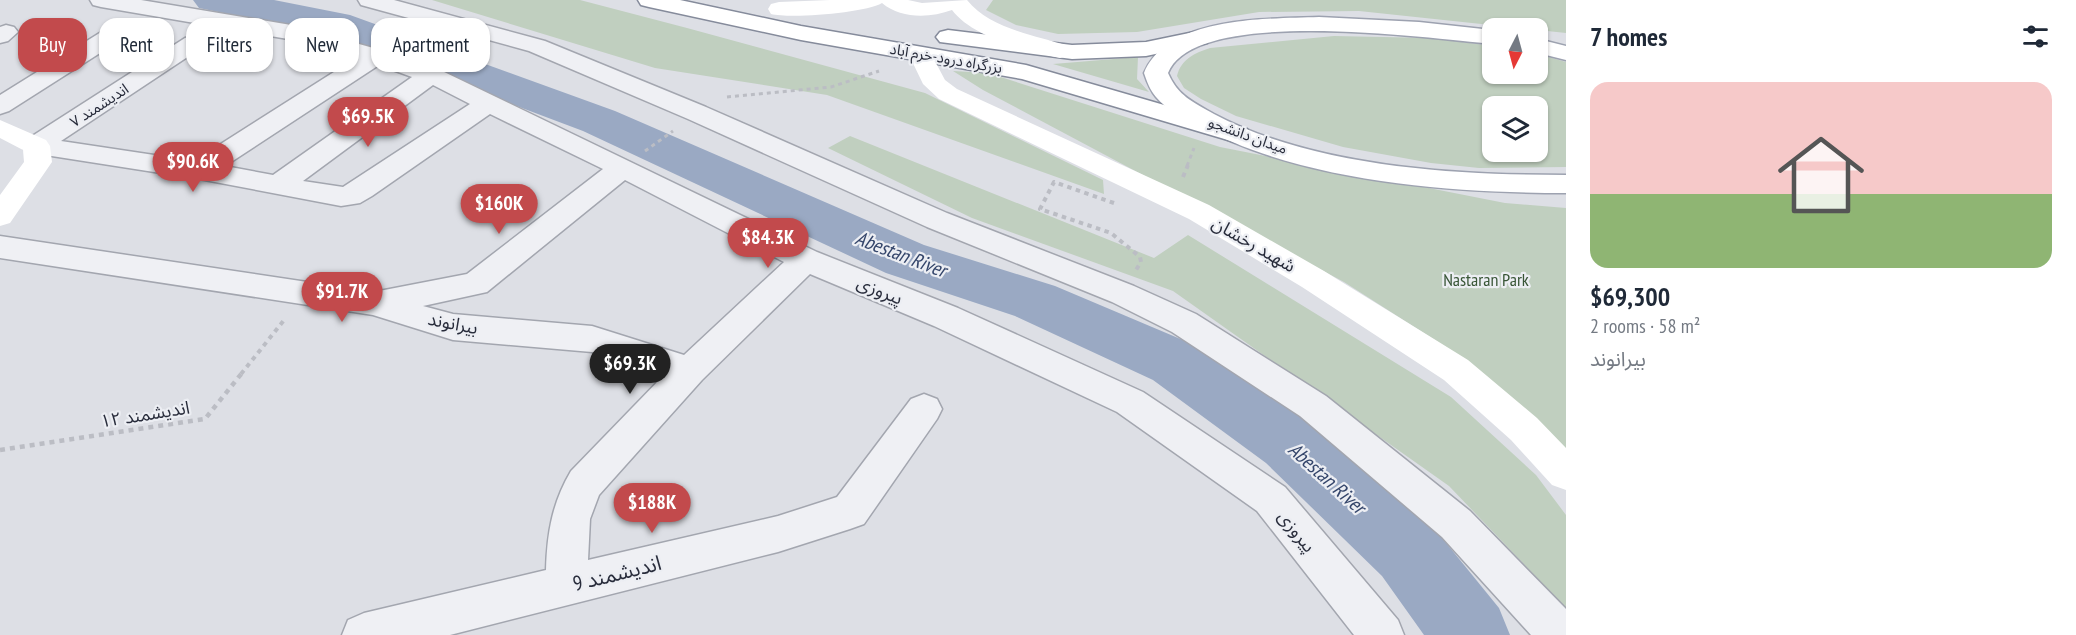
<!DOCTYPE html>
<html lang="en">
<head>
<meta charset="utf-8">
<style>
	body { margin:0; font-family:"PT Sans Narrow","Noto Sans Arabic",sans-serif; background:#f6f6f7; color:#1f2937; height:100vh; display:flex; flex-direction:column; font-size:22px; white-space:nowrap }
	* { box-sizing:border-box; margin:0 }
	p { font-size:20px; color:#747a83 }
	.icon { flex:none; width:33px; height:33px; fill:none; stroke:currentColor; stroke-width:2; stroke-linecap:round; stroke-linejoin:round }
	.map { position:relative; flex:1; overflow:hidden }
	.drawer { display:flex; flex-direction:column; background:#fff; width:510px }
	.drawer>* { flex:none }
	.banner { position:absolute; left:18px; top:18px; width:570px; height:54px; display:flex; gap:12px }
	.needle { width:39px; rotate:186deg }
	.buttons { position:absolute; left:1482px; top:18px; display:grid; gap:12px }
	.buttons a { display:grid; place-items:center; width:66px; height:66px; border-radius:12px; background:#fff; box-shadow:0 2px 4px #0004; font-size:30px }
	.price { position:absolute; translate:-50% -51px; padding:0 14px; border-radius:21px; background:#c24a4c; color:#fff; font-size:20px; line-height:39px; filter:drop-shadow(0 2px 3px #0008) }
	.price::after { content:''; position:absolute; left:50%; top:36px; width:18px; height:14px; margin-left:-9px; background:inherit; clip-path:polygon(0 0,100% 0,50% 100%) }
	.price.current { background:#222; color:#fff }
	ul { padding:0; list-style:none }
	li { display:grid; align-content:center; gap:12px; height:318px; padding:0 24px }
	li+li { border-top:2px solid #e0e1e3 }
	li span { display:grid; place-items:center; height:186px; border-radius:18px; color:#555 }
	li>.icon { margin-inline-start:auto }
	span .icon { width:108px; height:108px; fill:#fffc; stroke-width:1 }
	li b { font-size:26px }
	h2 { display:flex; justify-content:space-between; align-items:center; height:72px; padding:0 24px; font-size:26px }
	.chip { padding:0 21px; border-radius:18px; background:#fff; box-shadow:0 2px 4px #0004; font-size:21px; line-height:54px }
	.chip.current { background:#c24a4c; color:#fff }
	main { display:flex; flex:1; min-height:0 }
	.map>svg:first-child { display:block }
	.green { fill:#c0cfbf; fill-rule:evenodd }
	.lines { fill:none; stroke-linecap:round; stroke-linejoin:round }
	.river { fill:#9aa9c3; fill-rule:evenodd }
	.street-casing { stroke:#a3a6af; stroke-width:3 }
	.primary-casing { stroke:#9da2b0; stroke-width:3 }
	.highway-casing { stroke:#858b9b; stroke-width:3 }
	.path-far2 { stroke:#bbbdc4; stroke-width:3; stroke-dasharray:4 4; stroke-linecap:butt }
	.path-far1 { stroke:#bbbdc4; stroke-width:4; stroke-dasharray:4.5 4.5; stroke-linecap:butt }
	.path { stroke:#bbbdc4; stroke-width:4.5; stroke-dasharray:5 5; stroke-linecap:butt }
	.street { fill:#eff0f4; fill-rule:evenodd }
	.secondary { fill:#fff; fill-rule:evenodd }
	.primary { fill:#fff; fill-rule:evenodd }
	.highway { fill:#fff; fill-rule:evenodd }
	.labels { text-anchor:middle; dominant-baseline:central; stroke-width:4.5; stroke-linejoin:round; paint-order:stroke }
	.far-street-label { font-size:15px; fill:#282c3b; stroke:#eceef3 }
	.street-label { font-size:18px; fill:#282c3b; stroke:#eceef3 }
	.park-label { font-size:18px; fill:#385536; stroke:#eceef3 }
	.water-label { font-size:20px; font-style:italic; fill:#35466b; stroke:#eceef3 }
	.near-street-label { font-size:21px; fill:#282c3b; stroke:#eceef3 }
</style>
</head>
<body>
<main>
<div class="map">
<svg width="1566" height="635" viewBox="0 0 1566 635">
	<rect width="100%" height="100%" fill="#dddfe5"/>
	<path class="green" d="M432 0H580L687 28 925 93 1103 180 1104 194 827 95 655 68Z
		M993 0H1566V33L1359 11 1259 12 1137 32 1058 34 1016 25 986 10Z
		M1334 36 1432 38 1492 46V74H1538V54L1566 62V167L1479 168 1431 163 1343 147 1236 116 1201 99 1184 88 1177 76C1181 59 1195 53 1210 48ZM1492 106H1538V152H1492Z
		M1138 57 1137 79 1149 92 1053 64Z
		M953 71 988 73 1220 147 1505 203 1566 208V460L1452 351 1344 282 983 90Z
		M850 136 1154 258 1188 235 1451 397 1536 475 1566 515V608L1449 486 1173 291 972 218 828 148Z"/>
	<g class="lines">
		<path class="river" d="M193 0H274L350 15 615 111 924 245 1055 286 1197 346 1312 423 1434 528 1499 608 1510 635H1424L1382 576 1266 463 1153 380 1015 316 886 273 583 131 326 34 199 8Z"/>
		<g class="street-casing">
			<path id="street" d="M90 0H141L291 25 384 51 440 70 817 252 958 308 1143 392 1285 487 1398 620 1404 635H1354L1257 511 1117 412 934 326 810 274 702 380 599 495 590 519 588 560 778 516 837 497 911 399 924 394 937 399 942 409 937 419 864 524 850 529 778 552 450 635H342L348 620 364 613 546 570C547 534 552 503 571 471L664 375 592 352 453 340 373 315 0 258V236L374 292 467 274 603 169 490 114 372 196 360 203 341 206 199 179 26 152 22 146 26 140 185 38 193 36 201 38 205 43 201 48 61 141 194 161 356 58 288 39 101 7 93 5ZM379 65 412 77 273 175 225 166ZM433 85 470 104 343 187 303 181ZM625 180 784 262 684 355 592 326 453 314 423 306 487 292Z
				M358 0H394L545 41 706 107 947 213 1134 286 1196 314 1326 396 1470 511 1566 609V635H1531L1442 537 1300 416 1172 332 1112 302 927 227 688 119 529 51 361 5Z
				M6 25 14 27 18 32 8 41 0 43V27Z
				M114 27 122 29 126 34 122 39 9 111 0 114V95L106 29Z"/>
		</g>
		<g class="primary-casing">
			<path id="primary" d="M1319 17 1419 22 1492 30V44C1432 39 1195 5 1168 73 1178 96 1193 102 1214 114 1314 167 1455 175 1566 175V193C1451 193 1300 182 1197 125 1183 118 1167 110 1156 97 1150 90 1147 82 1144 73 1168 16 1266 19 1319 17Z
				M1538 39 1566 46V60L1538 53Z"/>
		</g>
		<g class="highway-casing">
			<path id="highway" d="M638 0H680L801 26 1026 65 1247 129 1251 135 1247 141 1238 143 1022 79 801 40 649 7 641 5Z
				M948 30 1072 45 1146 42 1199 31 1207 33 1211 38 1207 43 1146 56 1072 59 940 42 936 37 940 32Z"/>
		</g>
		<path class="path-far2" d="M727 97 831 87 879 71
			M645 151 673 131
			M1187 166 1194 148"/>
		<path class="path-far1" d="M1183 177 1188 165
			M1114 203 1054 182 1040 209 1111 233 1140 257 1141 262 1136 270
			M241 374 285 319"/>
		<path class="path" d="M0 450 205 419 242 373"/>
		<use href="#street" class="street"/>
		<path class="secondary" d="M830 0H908L922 3 967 0C990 29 1035 35 1068 46L1072 51 1068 56 1060 58C1027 50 973 38 952 10 930 18 901 19 882 3 865 13 791 19 771 14L768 9 771 4 779 2Z
			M921 48 929 50 945 80 957 89 1209 205 1324 271 1468 360 1537 418 1566 448V490L1552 485 1511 440 1444 380 1302 287 1189 219 939 99 923 84 909 55 913 50Z
			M0 120 46 140 50 146 52 162 10 223 0 226V195L24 162 23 150 0 138Z"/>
		<use href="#primary" class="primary"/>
		<use href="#highway" class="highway"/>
	</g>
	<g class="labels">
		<g class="far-street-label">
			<text transform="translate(946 58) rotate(10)">بزرگراه درود-خرم آباد</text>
			<text transform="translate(99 105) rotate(-33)">اندیشمند ۷</text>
			<text transform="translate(1248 135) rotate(20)">میدان دانشجو</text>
		</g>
		<g class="street-label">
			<text transform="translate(1254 244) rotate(30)">شهید رخشان</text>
			<text transform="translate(880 290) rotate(22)">پیروزی</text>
			<text transform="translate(453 323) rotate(11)">بیرانوند</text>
			<text transform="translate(145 414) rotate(-9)">اندیشمند ۱۲</text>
			<text transform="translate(1297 531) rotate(51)">پیروزی</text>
		</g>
		<g class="park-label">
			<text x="1486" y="279">Nastaran Park</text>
		</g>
		<g class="water-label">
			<text transform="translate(901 254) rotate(21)">Abestan River</text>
			<text transform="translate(1327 478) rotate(42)">Abestan River</text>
		</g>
		<g class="near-street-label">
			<text transform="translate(617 573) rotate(-14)">اندیشمند 9</text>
		</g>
	</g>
</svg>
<div class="buttons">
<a><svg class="needle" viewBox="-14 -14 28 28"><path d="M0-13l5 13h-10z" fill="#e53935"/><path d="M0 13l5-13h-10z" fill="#747a83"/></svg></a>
<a><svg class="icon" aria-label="layers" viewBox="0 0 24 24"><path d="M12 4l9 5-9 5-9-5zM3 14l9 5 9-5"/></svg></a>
</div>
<b class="price" style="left:368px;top:148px">$69.5K</b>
<b class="price" style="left:193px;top:193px">$90.6K</b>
<b class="price" style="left:499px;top:235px">$160K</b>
<b class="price" style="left:768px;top:269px">$84.3K</b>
<b class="price" style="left:342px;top:323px">$91.7K</b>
<b class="price current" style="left:630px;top:395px">$69.3K</b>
<b class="price" style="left:652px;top:534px">$188K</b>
<div class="banner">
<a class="chip current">Buy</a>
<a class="chip">Rent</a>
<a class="chip">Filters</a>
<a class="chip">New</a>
<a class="chip">Apartment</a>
</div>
</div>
<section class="drawer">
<h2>7 homes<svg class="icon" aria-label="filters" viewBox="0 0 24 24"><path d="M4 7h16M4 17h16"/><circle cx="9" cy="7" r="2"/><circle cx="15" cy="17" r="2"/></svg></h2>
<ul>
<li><span style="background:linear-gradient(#f6c9c9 60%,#8fb573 0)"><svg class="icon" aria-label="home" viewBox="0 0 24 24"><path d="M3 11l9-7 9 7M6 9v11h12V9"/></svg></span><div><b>$69,300</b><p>2 rooms · 58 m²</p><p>بیرانوند</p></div></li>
</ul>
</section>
</main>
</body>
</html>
